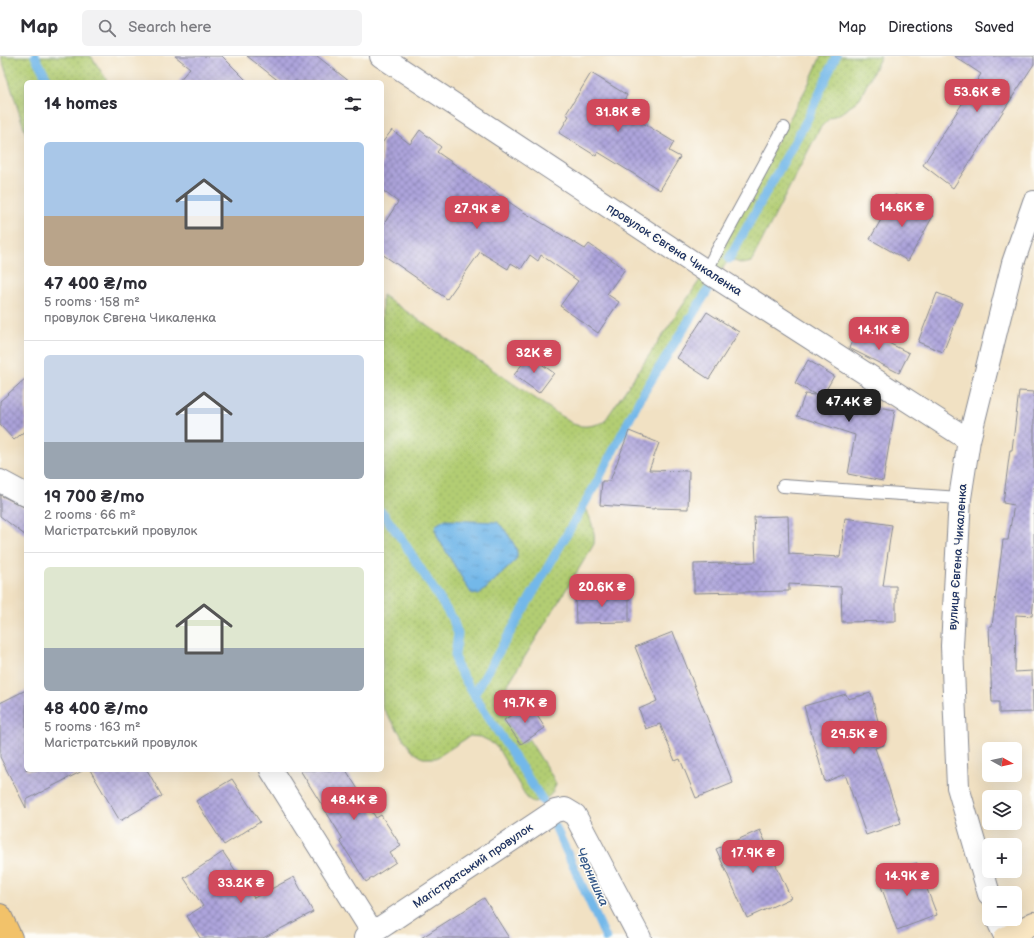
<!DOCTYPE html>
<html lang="en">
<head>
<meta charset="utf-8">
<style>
	body { margin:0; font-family:"Balsamiq Sans",sans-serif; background:#f2f2f3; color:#2b2b33; height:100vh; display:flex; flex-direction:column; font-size:15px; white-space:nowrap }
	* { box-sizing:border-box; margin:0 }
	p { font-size:13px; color:#7c7c81 }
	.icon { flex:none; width:22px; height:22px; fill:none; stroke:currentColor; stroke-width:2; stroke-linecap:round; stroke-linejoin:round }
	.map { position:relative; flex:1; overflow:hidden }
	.panel { position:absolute; left:24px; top:24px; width:360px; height:692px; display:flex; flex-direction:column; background:#fff; border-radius:6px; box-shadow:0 4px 16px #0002 }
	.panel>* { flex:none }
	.needle { width:26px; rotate:98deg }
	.controls { position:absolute; left:982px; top:686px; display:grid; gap:8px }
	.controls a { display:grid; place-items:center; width:40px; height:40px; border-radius:6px; background:#fff; box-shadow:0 4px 16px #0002; font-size:20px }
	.price { position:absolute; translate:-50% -34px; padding:0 9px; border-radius:8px; background:#d1495b; color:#fff; font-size:13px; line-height:26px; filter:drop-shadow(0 1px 2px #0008) }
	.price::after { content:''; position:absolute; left:50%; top:24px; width:12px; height:9px; margin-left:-6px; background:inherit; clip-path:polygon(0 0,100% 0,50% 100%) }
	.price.selected { background:#222; color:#fff }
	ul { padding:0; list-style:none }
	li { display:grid; align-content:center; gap:8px; height:212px; padding:0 20px }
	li+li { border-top:1px solid #e1e1e2 }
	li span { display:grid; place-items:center; height:124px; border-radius:6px; color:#555 }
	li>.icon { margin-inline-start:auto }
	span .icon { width:72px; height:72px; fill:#fffc; stroke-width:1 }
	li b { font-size:17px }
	h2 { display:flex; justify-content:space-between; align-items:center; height:48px; padding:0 20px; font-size:17px }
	header { display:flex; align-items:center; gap:24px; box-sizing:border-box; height:56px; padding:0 20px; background:#fff; border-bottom:1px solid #e1e1e2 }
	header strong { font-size:19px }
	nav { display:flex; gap:22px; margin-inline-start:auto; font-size:14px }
	.search { width:280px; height:36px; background:#f2f2f3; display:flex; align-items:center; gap:10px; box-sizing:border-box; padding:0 14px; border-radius:6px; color:#7c7c81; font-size:15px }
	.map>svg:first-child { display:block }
	.grass { fill:url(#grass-dots); stroke:#667e68 }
	.water { fill:url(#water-ripples); stroke:#4774a4 }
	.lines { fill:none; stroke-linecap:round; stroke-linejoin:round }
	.stream { stroke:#73b8e9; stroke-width:9 }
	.building { fill:url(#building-cross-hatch) }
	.lane-casing { stroke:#868890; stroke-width:14 }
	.street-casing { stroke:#868890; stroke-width:24 }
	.secondary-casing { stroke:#868890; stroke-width:24 }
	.primary-casing { stroke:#868890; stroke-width:24 }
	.lane { stroke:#fff; stroke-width:12 }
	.street { stroke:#fff; stroke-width:22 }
	.secondary { stroke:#fae7c3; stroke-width:22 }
	.primary { stroke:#f2c26a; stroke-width:22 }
	.labels { text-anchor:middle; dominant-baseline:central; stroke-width:3; stroke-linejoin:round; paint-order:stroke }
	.street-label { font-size:12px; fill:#1b2f5e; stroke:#fdfcf7 }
	.water-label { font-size:13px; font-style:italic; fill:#355888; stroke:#fdfcf7 }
</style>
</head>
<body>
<header>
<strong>Map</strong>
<div class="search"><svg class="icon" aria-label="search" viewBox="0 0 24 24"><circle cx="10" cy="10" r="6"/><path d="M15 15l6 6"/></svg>Search here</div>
<nav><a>Map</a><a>Directions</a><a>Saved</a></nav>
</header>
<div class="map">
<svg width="1034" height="882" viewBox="0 0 1034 882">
	<defs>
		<pattern id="grass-dots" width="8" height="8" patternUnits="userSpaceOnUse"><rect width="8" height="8" fill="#b2cd73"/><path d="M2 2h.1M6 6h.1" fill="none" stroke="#98b066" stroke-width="1.8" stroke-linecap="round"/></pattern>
		<pattern id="water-ripples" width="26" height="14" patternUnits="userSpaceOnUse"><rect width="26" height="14" fill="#73b8e9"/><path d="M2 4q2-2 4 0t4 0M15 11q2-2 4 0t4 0" fill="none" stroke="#5e96c0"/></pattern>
		<pattern id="building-cross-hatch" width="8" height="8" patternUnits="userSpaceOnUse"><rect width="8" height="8" fill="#ada4db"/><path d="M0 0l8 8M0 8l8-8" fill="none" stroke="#8c86b5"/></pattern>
	</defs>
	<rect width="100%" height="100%" fill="#fdfcf7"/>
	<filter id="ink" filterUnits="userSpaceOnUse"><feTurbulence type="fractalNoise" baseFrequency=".025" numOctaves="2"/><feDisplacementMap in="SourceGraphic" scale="8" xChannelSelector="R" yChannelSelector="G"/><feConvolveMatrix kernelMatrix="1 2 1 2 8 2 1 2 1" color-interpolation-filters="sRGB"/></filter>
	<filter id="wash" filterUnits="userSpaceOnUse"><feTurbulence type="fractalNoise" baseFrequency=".012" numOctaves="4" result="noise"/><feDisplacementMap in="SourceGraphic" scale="16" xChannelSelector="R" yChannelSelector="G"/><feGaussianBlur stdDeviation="0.9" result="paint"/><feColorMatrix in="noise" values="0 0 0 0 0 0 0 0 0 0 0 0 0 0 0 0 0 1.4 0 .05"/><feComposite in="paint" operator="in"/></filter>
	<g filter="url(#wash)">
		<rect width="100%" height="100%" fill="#f1e1c3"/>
		<path class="grass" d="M1 0H91L108 26H26V78Z
			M821 0H881L860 42 845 55 830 62 820 72 751 206 743 208 729 203 708 234 584 447C589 460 596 474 594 488L505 633 504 639 505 646 552 720 556 728C552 741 546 744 533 746L527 742 497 691 489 685 481 681 470 680 436 702H423L412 695 382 651V239L573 368C585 372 592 370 604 366L706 215 808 29Z"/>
		<path class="water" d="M444 464 497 466C503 470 517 490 517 497 518 501 515 505 512 508L479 539 471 537 438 482 435 473 436 469Z"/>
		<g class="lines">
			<path class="stream" d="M35 0 49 26
				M729 203 808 62 836 0
				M382 456 403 485 453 564 458 578 455 598 456 608 474 639 543 745
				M474 639 597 426 642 339 708 234
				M555 770 606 882"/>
		</g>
		<g id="blocks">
			<path class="building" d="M175 0H222L248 26H178L190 12Z
				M247 0H317L350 26H280Z
				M954 0H1034V8L953 132 923 109 981 18Z
				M591 17 627 39 624 45 628 48 623 55 674 86 669 95 680 101 660 134 598 96 596 100 559 77 569 60 566 58Z
				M392 74 410 88 420 74 441 91 437 96 522 155 585 193 589 188 625 213 607 238 619 246 598 277 560 250 578 225 541 199 538 205 530 199 521 213 511 207 508 213 480 196 447 243 382 198V171L398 146 382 134V87Z
				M895 139 933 160 908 205 870 183Z
				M937 237 963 247 943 296 918 286Z
				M707 256 739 276 709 323 677 302Z
				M858 272 909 297 899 317 849 292Z
				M529 299 554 317 539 337 514 319Z
				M808 304 834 320 822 341 895 354 883 425 848 418 855 379 797 360 805 338 816 339 795 327Z
				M26 322V374L14 384 0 369V345Z
				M1019 335 1034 336V541L1032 560 1016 559 1015 616 1032 615 1033 656 999 657V646H992L989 570H992L1003 484H1008L1014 449 1003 447 1010 394H1012Z
				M629 375 659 387 649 414 689 415 688 453 654 452V453L600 449 602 425H610Z
				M0 439 26 452V480L0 460Z
				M788 460 789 498 840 501 845 462 892 469 883 530H896V565L842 566 841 531 789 528V535L694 537V508L756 506 754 461Z
				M629 537V566L576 567 575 538Z
				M673 576 733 727 696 742 680 703 675 705 660 668 646 673 639 653 657 645 635 591Z
				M26 634V714H84L26 744V752L0 701V647Z
				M871 637 884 689 875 692 901 767 866 779 845 718 825 726 804 650 846 638 848 643Z
				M529 647 545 672 521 688 504 664Z
				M90 714H147L162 740 120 765Z
				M300 714H346L376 762 381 759 401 790 390 797 396 806 366 826 340 785 343 783Z
				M232 723 260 766 224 789 196 745Z
				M760 774 791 842 747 862 716 793Z
				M223 796 254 842 294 821 313 856 263 882H200L187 860 203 850 184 822Z
				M917 807 937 859 897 874 878 822Z
				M484 842 509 882H421Z"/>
		</g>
	</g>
	<g filter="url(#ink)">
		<use href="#blocks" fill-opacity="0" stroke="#868890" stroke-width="1"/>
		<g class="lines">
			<g class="lane-casing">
				<path id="lane" d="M706 215 784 72
					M783 430 960 442"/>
			</g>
			<g class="street-casing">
				<path id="street" d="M381 0 706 215 969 384
					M0 425 26 439
					M271 714 373 877
					M989 838 958 731 952 590 960 442 969 384 1013 207 1034 146
					M997 863 1006 882
					M365 882 555 755 565 753 575 759 640 882"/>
			</g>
			<g class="secondary-casing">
				<path id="secondary" d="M1005 882 1034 867"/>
			</g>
			<g class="primary-casing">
				<path id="primary" d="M0 859 11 882"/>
			</g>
			<use href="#lane" class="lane"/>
			<use href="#street" class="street"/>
			<use href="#secondary" class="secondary"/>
			<use href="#primary" class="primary"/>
		</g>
	</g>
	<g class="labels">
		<g class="street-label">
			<text transform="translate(674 194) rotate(33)">провулок Євгена Чикаленка</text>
			<text transform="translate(958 501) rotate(-86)">вулиця Євгена Чикаленка</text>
			<text transform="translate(473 810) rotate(-34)">Магістратський провулок</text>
		</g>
		<g class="water-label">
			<text transform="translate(592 821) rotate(66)">Чернишка</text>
		</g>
	</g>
</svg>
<div class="controls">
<a><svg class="needle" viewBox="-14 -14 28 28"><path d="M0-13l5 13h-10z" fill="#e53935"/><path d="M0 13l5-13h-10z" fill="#7c7c81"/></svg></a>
<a><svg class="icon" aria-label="layers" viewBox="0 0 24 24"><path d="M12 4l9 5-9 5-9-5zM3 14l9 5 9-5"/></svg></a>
<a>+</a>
<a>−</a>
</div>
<b class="price" style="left:977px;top:57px">53.6K ₴</b>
<b class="price" style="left:618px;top:77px">31.8K ₴</b>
<b class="price" style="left:902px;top:172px">14.6K ₴</b>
<b class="price" style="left:477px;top:174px">27.9K ₴</b>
<b class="price" style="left:879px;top:295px">14.1K ₴</b>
<b class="price" style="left:534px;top:318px">32K ₴</b>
<b class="price selected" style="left:849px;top:367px">47.4K ₴</b>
<b class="price" style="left:602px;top:552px">20.6K ₴</b>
<b class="price" style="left:525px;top:668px">19.7K ₴</b>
<b class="price" style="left:854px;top:699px">29.5K ₴</b>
<b class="price" style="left:354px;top:765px">48.4K ₴</b>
<b class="price" style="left:753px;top:818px">17.9K ₴</b>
<b class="price" style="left:907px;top:841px">14.9K ₴</b>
<b class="price" style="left:241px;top:848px">33.2K ₴</b>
<section class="panel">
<h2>14 homes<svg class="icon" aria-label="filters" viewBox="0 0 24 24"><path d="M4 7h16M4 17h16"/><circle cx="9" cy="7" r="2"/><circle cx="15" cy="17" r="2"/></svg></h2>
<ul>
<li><span style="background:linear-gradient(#a9c7e8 60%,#b9a48a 0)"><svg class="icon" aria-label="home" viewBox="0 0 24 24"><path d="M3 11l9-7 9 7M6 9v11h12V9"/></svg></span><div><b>47 400 ₴/mo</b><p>5 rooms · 158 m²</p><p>провулок Євгена Чикаленка</p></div></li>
<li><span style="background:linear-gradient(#c9d6e8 70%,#9aa5b1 0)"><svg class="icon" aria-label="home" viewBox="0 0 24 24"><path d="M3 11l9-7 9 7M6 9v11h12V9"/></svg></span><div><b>19 700 ₴/mo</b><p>2 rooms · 66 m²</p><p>Магістратський провулок</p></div></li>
<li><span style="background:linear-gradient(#dfe7d0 65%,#9aa5b1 0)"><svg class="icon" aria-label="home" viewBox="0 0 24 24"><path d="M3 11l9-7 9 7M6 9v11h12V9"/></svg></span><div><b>48 400 ₴/mo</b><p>5 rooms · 163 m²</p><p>Магістратський провулок</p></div></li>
</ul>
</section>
</div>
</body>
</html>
